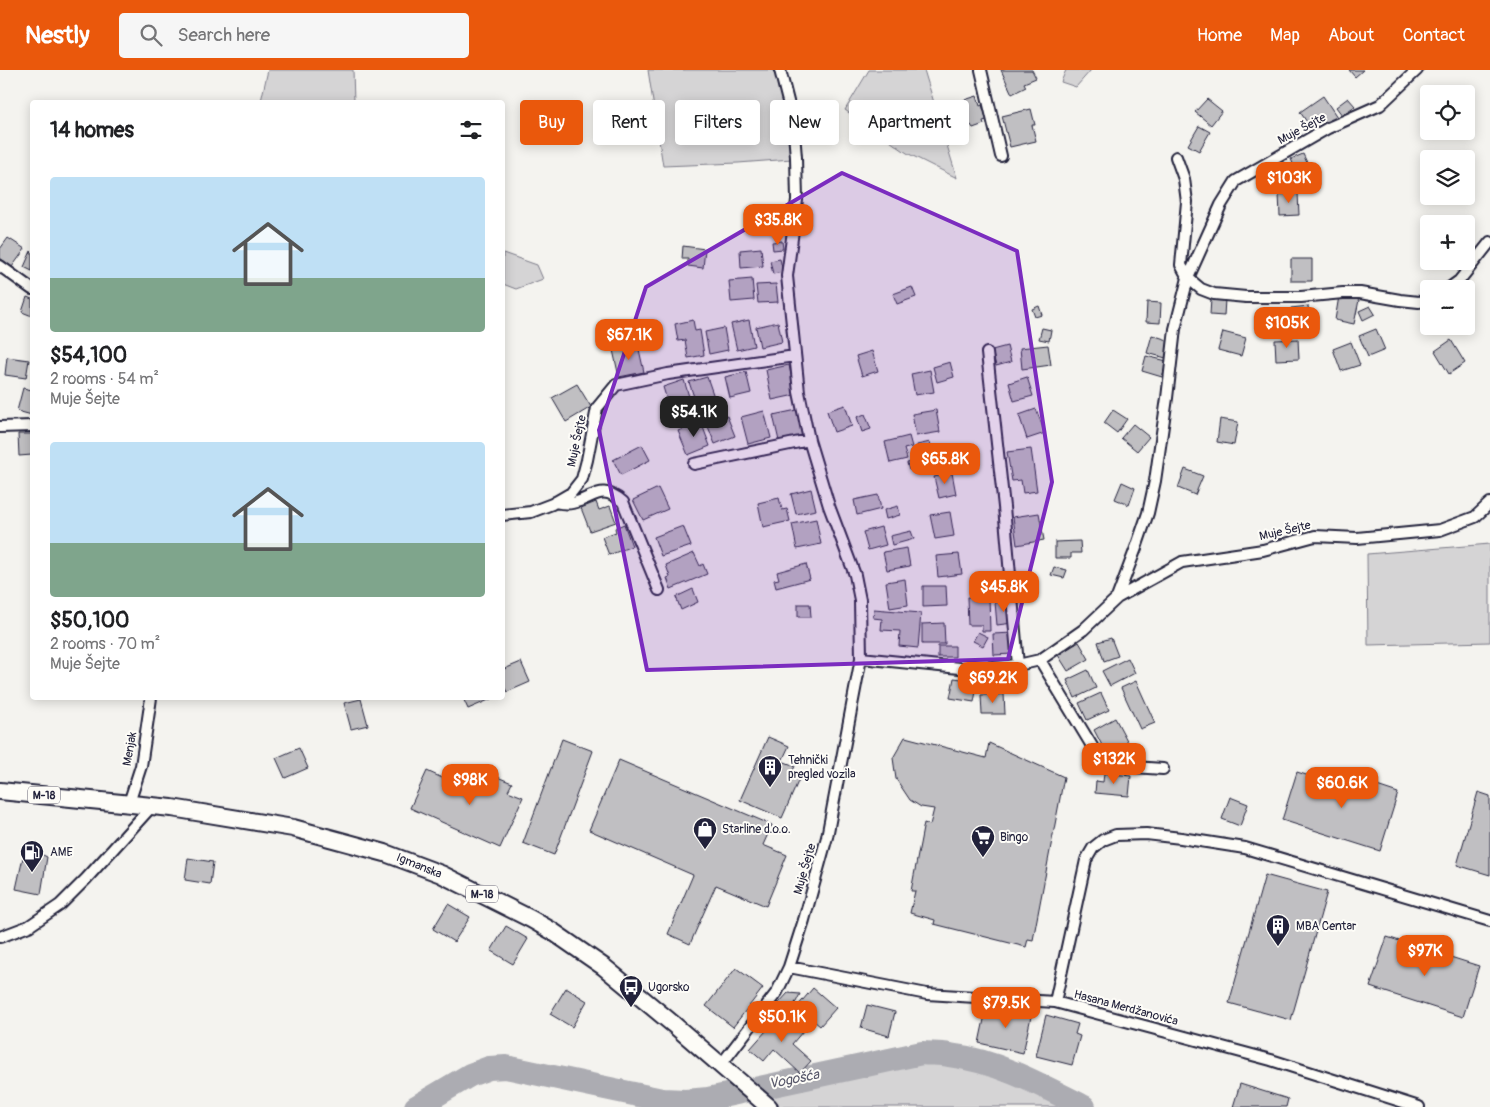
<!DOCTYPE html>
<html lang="en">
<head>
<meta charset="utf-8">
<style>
	body { margin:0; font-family:Pangolin,sans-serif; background:#f6f6f6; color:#202124; height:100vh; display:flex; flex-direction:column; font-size:19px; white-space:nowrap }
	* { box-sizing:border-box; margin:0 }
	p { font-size:16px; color:#757577 }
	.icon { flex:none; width:28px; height:28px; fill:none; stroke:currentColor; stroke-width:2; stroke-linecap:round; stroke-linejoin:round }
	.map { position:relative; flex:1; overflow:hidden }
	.sheet { position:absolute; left:30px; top:30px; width:475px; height:600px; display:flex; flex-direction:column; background:#fff; border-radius:5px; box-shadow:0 2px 12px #0003 }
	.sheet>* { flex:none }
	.banner { position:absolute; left:520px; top:30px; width:475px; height:45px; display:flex; gap:10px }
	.tools { position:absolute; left:1420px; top:15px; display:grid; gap:10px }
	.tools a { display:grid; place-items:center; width:55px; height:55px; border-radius:5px; background:#fff; box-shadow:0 2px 12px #0003; font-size:25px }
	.price { position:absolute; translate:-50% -42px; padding:0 11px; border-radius:10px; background:#ea580c; color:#fff; font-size:16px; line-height:32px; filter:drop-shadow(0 1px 2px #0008) }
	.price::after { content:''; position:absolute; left:50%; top:30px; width:15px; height:11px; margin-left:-8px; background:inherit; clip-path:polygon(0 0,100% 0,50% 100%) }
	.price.on { background:#222; color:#fff }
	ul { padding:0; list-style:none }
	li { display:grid; align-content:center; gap:10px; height:265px; padding:0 20px }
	li span { display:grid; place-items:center; height:155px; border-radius:5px; color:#555 }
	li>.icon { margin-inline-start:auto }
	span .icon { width:90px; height:90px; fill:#fffc; stroke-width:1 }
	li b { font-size:21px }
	h2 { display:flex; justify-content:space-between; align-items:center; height:60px; padding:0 20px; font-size:21px }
	.chip { padding:0 18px; border-radius:5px; background:#fff; box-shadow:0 2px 12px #0003; font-size:18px; line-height:45px }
	.chip.on { background:#ea580c; color:#fff }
	header { display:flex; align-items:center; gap:30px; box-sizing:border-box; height:70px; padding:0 25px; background:#ea580c; color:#fff }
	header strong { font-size:24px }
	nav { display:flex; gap:28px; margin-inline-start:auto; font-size:18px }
	.search { width:350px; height:45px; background:#f6f6f6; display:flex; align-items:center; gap:12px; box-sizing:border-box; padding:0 18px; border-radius:5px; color:#757577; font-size:19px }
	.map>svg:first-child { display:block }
	.green { fill:#d5d4d5; stroke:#7c7b88 }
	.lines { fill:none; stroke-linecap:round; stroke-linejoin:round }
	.river { stroke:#acacb2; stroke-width:24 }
	.building { fill:#c0bfc2; stroke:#22223b }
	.minor-casing { stroke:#22223b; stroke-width:14 }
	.primary-casing { stroke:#22223b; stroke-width:20 }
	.minor { stroke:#fdfcf7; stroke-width:10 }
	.primary { stroke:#fdfcf7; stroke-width:16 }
	.marked { fill:#7b2cbf; fill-opacity:0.2; stroke:#7b2cbf; stroke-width:4; stroke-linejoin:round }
	.labels { text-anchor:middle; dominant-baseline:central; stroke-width:4; stroke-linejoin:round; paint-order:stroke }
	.shield { fill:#fdfcf7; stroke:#646373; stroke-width:1 }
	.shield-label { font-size:11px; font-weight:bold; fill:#22223b }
	.street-label { font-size:12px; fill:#22223b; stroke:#fdfcf7 }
	.poi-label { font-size:12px; fill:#22223b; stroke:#fdfcf7; text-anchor:start }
	.water-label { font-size:14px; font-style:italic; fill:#59596b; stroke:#fdfcf7 }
</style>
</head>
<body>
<header>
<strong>Nestly</strong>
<div class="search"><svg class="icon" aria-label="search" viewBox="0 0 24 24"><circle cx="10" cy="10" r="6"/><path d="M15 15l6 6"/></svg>Search here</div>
<nav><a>Home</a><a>Map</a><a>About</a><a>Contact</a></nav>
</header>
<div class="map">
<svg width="1490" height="1037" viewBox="0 0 1490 1037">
	<rect width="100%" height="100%" fill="#f4f3ef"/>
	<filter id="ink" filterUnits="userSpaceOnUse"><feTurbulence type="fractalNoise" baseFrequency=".02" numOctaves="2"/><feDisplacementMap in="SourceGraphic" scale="10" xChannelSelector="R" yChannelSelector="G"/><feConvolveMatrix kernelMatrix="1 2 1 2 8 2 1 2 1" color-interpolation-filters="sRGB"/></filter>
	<g filter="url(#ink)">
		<path class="green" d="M268 0H353L354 32H264L261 31Z
			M648 0H775L787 49 792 89 738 93 663 96Z
			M869 0H924L957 108 907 83 845 40Z
			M1066 0H1091L1076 17 1061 12Z
			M503 183 537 195 543 209 516 219 503 214Z
			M1490 474V572L1368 575 1367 484Z
			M922 983C931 984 940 983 949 985 998 991 1041 1015 1084 1037H768L750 1020Z"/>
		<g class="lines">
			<path class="river" d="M416 1037 470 1005 489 998 506 997 662 1030 686 1031 708 1029 922 983C931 984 940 983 949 985 998 991 1041 1015 1084 1037"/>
		</g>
		<path class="building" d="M1001 0H1032L1036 8 1024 13 1026 17 1012 24Z
			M1349 0H1363L1355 7Z
			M977 26 980 36 982 35 987 50 983 51 984 54 973 58 971 55 963 58 961 49 964 48 958 32Z
			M1323 26 1337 47 1314 62 1300 42Z
			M1348 28 1355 36 1342 45 1336 37Z
			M1207 29 1222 41 1211 55 1195 42Z
			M1031 39 1035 55H1032L1036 71 1010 77 1002 46Z
			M1199 56 1210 62 1199 81 1188 75Z
			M1303 84 1309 97 1297 103 1291 89Z
			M1298 123 1299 145 1280 146 1279 124Z
			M8 168 25 179 12 197 0 188V179Z
			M782 171 783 179 773 180 772 172Z
			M683 176 705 179 703 198 688 196V189H682Z
			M761 178 763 196 741 198 740 180Z
			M31 181 32 182V201L24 197Z
			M780 189 783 202 773 204 770 191Z
			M1291 189H1312V211H1291Z
			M752 209 754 230 731 232 729 211Z
			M776 214 778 232 758 233 756 215Z
			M912 217 916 227 897 234 893 224Z
			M1339 226 1359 230 1354 254 1335 250Z
			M27 227 32 229V246L22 242Z
			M1211 228 1225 229 1224 246 1210 245Z
			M1147 232 1161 233 1160 253 1146 252Z
			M1039 236 1042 245 1035 247 1032 239Z
			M1308 236 1311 256 1293 258 1291 238Z
			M1370 236 1375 244 1363 250 1359 241Z
			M693 250 695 261 700 260 704 285 688 288 685 270 678 271 675 254Z
			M749 250 754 276 737 280 731 254Z
			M778 252 782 272 760 277 756 257Z
			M724 258 728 280 709 284 705 262Z
			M1042 258 1051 260 1049 271 1039 269Z
			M1376 259 1385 280 1368 287 1359 266Z
			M1223 262 1246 268 1241 286 1218 280Z
			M1152 265 1171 271 1166 288 1147 283Z
			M1298 269 1299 289 1276 290 1275 270Z
			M1451 270 1465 293 1449 304 1435 281Z
			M1351 272 1360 295 1341 301 1333 279Z
			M638 275 644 302 619 307 613 280Z
			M1048 275 1051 295 1022 299 1020 278Z
			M1007 276 1011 292 996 296 992 280Z
			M872 281 878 301 862 306 856 286Z
			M1146 286 1167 291 1162 307 1142 301Z
			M7 287 29 290 26 308 5 305Z
			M950 292 954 307 937 312 933 297Z
			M789 295 795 325 772 330 766 300Z
			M930 300 934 322 915 325 911 304Z
			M746 302 751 323 730 328 725 307Z
			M707 307 714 327 696 333 689 312Z
			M1027 307 1033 326 1014 331 1009 313Z
			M684 310 690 330 669 337 663 317Z
			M577 314 591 337 566 352 552 328Z
			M23 318 32 320V345L17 341Z
			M845 335 852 356 834 362 827 341Z
			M1036 339 1045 363 1027 369 1019 345Z
			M797 340 803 366 779 371 773 345Z
			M936 340 940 362 916 366 912 344Z
			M1113 340 1127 349 1117 363 1104 353Z
			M764 341 771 368 748 374 741 347Z
			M865 344 871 359 862 362 857 347Z
			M727 346 735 366 715 374 707 354Z
			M1220 349 1238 352 1234 375 1217 372Z
			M701 352 710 376 688 385 678 361Z
			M1133 354 1149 367 1137 381 1121 368Z
			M18 364H32V385L19 386Z
			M909 366 912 377 904 379 907 389 890 393 885 372Z
			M930 372 936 393 922 397 917 375Z
			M642 375 650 390 621 405 613 390Z
			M1031 379 1037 421 1023 423 1021 410 1012 411 1007 382Z
			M918 391 920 398 909 400 907 393Z
			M1185 399 1203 406 1195 425 1178 418Z
			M952 403 956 424 939 428 934 407Z
			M1122 412 1135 418 1129 435 1115 429Z
			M658 418 668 439 643 450 633 430Z
			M811 419 816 440 796 444 791 424Z
			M878 425 881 439 857 445 854 430Z
			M779 428 782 440 787 439 790 451 763 457 758 433Z
			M596 432 599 440 610 436 616 452 590 461 581 438Z
			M898 436 900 445 886 449 884 440Z
			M950 442 954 466 935 469 930 445Z
			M1039 443 1044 470 1017 475 1013 447Z
			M816 449 821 474 797 479 792 454Z
			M624 454 632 476 609 485 602 467 616 462 615 458Z
			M683 456 691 476 661 486 654 467Z
			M881 457 886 475 868 480 863 462Z
			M911 461 914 469 892 475 890 466Z
			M1080 471 1081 483H1071V488H1055V472Z
			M907 478 910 496 887 500 883 482Z
			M694 483 700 496 703 494 707 504 671 519 667 508 670 507 666 495Z
			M959 484 962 504 938 507 936 486Z
			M806 494 810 509 776 518 774 510 779 509 777 502Z
			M1054 497 1067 500 1064 508 1051 505Z
			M905 509 908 535 890 538 886 512Z
			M923 516H946L947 536 923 537Z
			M693 519 698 532 681 540 676 527Z
			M967 527H989L990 561H982V555H968Z
			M1010 531 1013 553 997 555 995 532Z
			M798 534H810L811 547H798Z
			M874 539 921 543 918 578 899 576 900 561 881 560 882 549 873 548Z
			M944 553 945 574H922V554Z
			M978 562 988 567 983 576 973 571Z
			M1013 563V584L994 585 993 564Z
			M1111 568 1118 586 1104 591 1098 572Z
			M1079 572 1089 589 1068 601 1058 585Z
			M938 576H955V587H938Z
			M1128 588 1135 603 1110 616 1102 601Z
			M521 592 530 612 507 622 502 613V600Z
			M1088 600 1096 618 1075 628 1067 610Z
			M954 608 978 611 974 632 950 628Z
			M1136 611 1155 653 1140 659 1121 618Z
			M1101 623 1109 640 1087 650 1079 633Z
			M1004 624 1005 644H982L981 625Z
			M463 628H491V629L468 639Z
			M361 629 368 655 351 659 344 633Z
			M1115 648 1130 676 1114 684 1109 676 1104 679 1094 660Z
			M768 667 789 676 782 691 795 696 792 703 800 707 782 748 740 730Z
			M905 667 986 688 989 673 1064 707 1033 870 1028 869 1026 877 934 854 935 850 910 843 915 821H911L924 753 930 755 934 739 921 737 910 730 896 709 893 688Z
			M562 669 593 681 554 785 523 773Z
			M299 678 308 698 285 708 276 688Z
			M619 690 772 755 763 775 787 785 766 836 716 815 690 874 668 864 693 805 589 760Z
			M427 701 466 719 472 705 487 711 490 704 512 713 508 721 523 727 500 778 410 738Z
			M1297 702 1337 715 1341 704 1398 723 1380 781 1282 750Z
			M1104 703 1131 706 1129 726 1095 723 1096 711 1103 712Z
			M1478 722 1490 726V805L1457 795Z
			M1230 727 1248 734 1240 756 1222 749Z
			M29 781H35L47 787 41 824 16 819 24 783Z
			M188 788 213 792 210 814 185 810Z
			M1265 805 1327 822 1291 950 1229 933Z
			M448 834 470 847 454 872 433 859Z
			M506 856 528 869 513 894 491 881Z
			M1387 867 1479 896 1463 947 1370 917Z
			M736 898 763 918 733 957 706 936Z
			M566 918 587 931 572 957 550 944Z
			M813 918 836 938 820 956 797 937Z
			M788 923 800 924 796 932 785 943 778 934Z
			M867 935 895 942 889 966 861 958Z
			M1008 937 1032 942 1023 983 979 973 986 940 1006 944Z
			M782 943 803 961 792 974 811 991 800 1003 774 979 764 991 750 979Z
			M1046 945 1078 954 1075 964 1080 966 1072 995 1036 986Z
			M1240 1014 1288 1029 1286 1037H1233Z"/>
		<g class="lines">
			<g class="minor-casing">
				<path id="minor" d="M981 0 1001 86
					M1176 87 1184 109 1187 132 1181 195 1188 208 1201 219 1214 224 1246 227H1301L1343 223H1360L1400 230 1419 232 1429 230
					M0 196 32 219
					M1448 219 1459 211 1490 172
					M987 283 1004 437 1018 595
					M0 357 32 356
					M694 394 809 370
					M555 432C560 433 567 434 572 433 594 429 600 412 623 432L659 520
					M502 445 531 442 552 434 571 423 582 409 587 390 597 338 616 315 668 304 795 286
					M1117 528 1182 492 1263 480 1315 466 1357 468 1440 460 1475 447 1490 433
					M861 588 969 599 1018 595 1040 590 1083 560 1117 528 1136 478 1148 443 1155 411 1167 328 1175 259 1188 208 1221 135 1236 111 1328 58 1380 35 1417 0
					M1040 590 1098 686 1118 696 1163 699
					M129 733 141 696 151 628
					M0 867 29 856 60 835 86 809 152 736
					M789 897 927 924 1055 932 1271 990 1419 1037
					M1055 932 1086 790 1093 778 1103 770 1116 765 1146 764 1181 768 1245 778 1490 851
					M720 996 777 922 789 897 804 850 827 767 861 588 860 530 855 505 829 436 809 370 799 322 787 206 797 130 796 87 793 51 780 0"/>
			</g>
			<g class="primary-casing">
				<path id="primary" d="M0 721 172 738 293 758 385 783 441 804 531 849 552 861 604 897 673 954 769 1037"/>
			</g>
			<use href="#minor" class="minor"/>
			<use href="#primary" class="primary"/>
		</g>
	</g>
	<path class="marked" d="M842 103 1017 181 1052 412 1008 589 647 600 599 360 646 217Z"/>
	<defs>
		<g id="building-pin" transform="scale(1.25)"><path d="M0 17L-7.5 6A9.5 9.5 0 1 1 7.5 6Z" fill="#22223b" stroke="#fdfcf7"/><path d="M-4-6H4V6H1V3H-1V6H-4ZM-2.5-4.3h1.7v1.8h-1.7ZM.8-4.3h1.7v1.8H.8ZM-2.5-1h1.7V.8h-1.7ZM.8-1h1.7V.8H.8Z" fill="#fff"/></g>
		<g id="shop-pin" transform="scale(1.25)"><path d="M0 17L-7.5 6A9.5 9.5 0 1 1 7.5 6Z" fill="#22223b" stroke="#fdfcf7"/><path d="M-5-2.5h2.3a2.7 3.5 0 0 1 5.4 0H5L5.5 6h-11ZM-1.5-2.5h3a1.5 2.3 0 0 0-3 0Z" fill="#fff"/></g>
		<g id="supermarket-pin" transform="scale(1.25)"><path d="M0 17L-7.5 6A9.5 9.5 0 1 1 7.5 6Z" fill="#22223b" stroke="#fdfcf7"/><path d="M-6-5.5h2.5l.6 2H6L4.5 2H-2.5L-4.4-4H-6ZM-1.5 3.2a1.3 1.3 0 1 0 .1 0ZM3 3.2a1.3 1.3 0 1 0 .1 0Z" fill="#fff"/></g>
		<g id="fuel-pin" transform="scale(1.25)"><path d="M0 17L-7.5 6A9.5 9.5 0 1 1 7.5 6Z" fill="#22223b" stroke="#fdfcf7"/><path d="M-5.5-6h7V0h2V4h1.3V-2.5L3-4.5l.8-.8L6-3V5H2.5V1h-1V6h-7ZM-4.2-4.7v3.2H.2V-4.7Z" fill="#fff"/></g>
		<g id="bus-pin" transform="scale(1.25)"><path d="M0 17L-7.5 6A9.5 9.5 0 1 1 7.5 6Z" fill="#22223b" stroke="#fdfcf7"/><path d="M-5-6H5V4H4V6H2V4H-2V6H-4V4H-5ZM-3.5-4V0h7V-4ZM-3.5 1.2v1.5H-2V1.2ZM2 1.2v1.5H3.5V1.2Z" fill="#fff"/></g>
	</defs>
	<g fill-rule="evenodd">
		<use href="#building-pin" x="770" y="697"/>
		<use href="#shop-pin" x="705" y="759"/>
		<use href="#supermarket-pin" x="983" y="767"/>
		<use href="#fuel-pin" x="32" y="782"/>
		<use href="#building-pin" x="1278" y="856"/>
		<use href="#bus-pin" x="631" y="917"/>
	</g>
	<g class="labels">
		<g class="shield">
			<rect x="28" y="716.5" width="32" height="17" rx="4"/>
			<rect x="466" y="815.5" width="32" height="17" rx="4"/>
		</g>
		<g class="shield-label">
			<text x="44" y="725">M-18</text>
			<text x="482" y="824">M-18</text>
		</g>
		<g class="street-label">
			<text transform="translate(1302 59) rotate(-28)">Muje Šejte</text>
			<text transform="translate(577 371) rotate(-78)">Muje Šejte</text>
			<text transform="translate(1285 461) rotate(-13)">Muje Šejte</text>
			<text transform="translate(130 679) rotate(-80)">Menjak</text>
			<text transform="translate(419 796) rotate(22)">Igmanska</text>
			<text transform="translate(805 799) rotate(-74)">Muje Šejte</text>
			<text transform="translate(1126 938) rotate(15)">Hasana Merdžanovića</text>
		</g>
		<g class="poi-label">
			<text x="788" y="690">Tehnički<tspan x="788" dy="14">pregled vozila</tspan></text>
			<text x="722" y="759">Starline d.o.o.</text>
			<text x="1000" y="767">Bingo</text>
			<text x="50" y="782">AME</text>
			<text x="1296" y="856">MBA Centar</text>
			<text x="648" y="917">Ugorsko</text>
		</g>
		<g class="water-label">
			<text transform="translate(794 1009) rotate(-11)">Vogošća</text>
		</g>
	</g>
</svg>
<div class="tools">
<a><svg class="icon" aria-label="locate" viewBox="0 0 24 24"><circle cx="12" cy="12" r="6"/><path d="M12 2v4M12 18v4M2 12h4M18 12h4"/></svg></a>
<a><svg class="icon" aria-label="layers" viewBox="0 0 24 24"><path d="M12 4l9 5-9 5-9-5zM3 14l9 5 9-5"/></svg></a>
<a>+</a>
<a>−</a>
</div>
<b class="price" style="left:1289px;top:134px">$103K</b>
<b class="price" style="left:778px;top:176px">$35.8K</b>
<b class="price" style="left:1287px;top:279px">$105K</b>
<b class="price" style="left:629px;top:291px">$67.1K</b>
<b class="price on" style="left:694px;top:368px">$54.1K</b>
<b class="price" style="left:945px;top:415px">$65.8K</b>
<b class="price" style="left:1004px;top:543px">$45.8K</b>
<b class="price" style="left:993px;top:634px">$69.2K</b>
<b class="price" style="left:1114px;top:715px">$132K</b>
<b class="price" style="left:470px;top:736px">$98K</b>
<b class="price" style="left:1342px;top:739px">$60.6K</b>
<b class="price" style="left:1425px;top:907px">$97K</b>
<b class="price" style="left:1006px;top:959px">$79.5K</b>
<b class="price" style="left:782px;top:973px">$50.1K</b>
<div class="banner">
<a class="chip on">Buy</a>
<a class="chip">Rent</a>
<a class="chip">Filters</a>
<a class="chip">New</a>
<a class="chip">Apartment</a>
</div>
<section class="sheet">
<h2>14 homes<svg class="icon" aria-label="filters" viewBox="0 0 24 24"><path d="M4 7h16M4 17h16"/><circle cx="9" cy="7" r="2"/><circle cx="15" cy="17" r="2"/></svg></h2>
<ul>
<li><span style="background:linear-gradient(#bfe0f5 65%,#7fa58c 0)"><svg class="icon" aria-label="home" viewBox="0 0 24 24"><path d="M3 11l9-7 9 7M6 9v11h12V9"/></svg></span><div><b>$54,100</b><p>2 rooms · 54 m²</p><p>Muje Šejte</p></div></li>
<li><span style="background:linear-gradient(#bfe0f5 65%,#7fa58c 0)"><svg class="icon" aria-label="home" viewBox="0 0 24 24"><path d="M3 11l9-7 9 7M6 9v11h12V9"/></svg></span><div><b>$50,100</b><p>2 rooms · 70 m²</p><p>Muje Šejte</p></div></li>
</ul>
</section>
</div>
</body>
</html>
